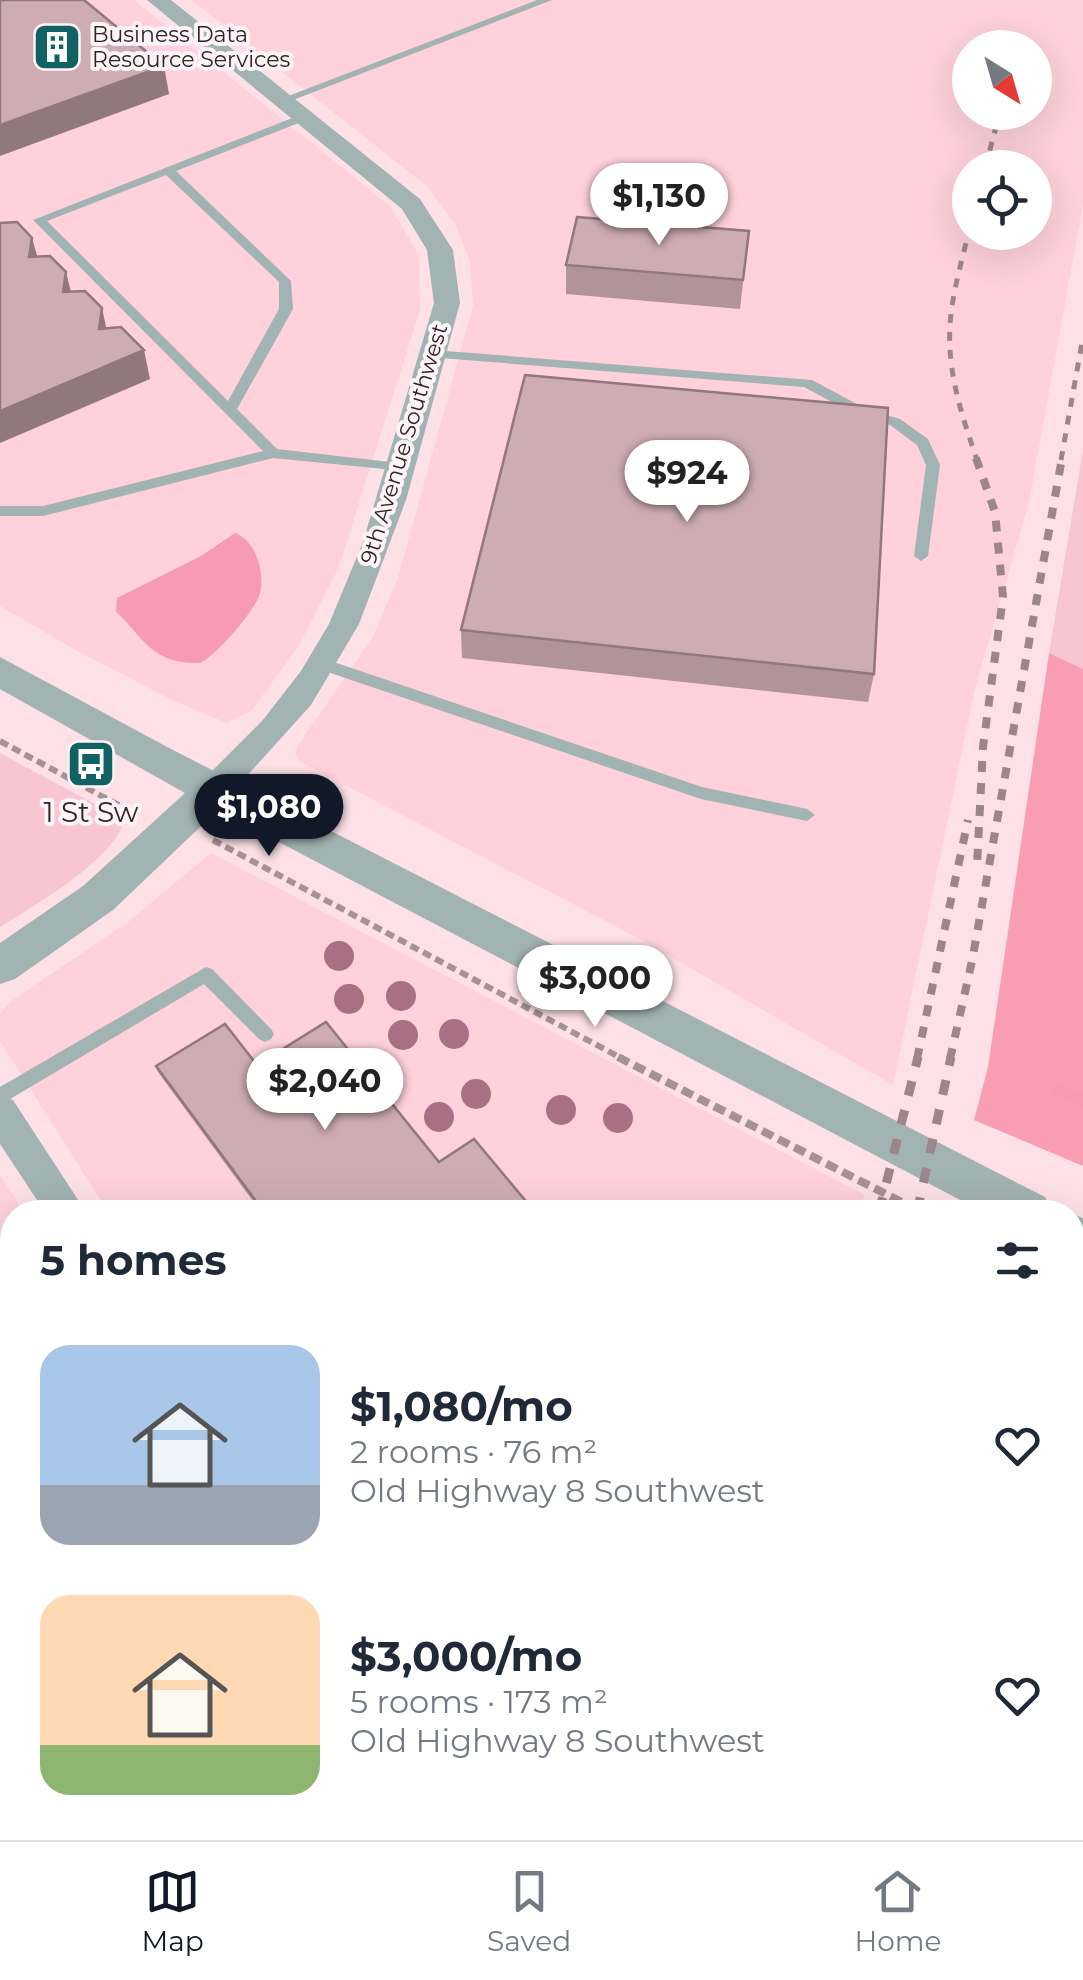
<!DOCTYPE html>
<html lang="en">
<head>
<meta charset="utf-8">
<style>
	body { margin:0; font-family:Montserrat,sans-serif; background:#f2f2f3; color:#1f2937; height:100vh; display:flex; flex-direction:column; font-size:38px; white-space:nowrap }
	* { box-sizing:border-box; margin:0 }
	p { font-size:32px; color:#747a83 }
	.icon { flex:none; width:55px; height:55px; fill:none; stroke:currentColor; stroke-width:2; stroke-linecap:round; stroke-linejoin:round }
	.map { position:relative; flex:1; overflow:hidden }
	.details { position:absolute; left:0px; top:1200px; width:1085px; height:640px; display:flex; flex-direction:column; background:#fff; border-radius:40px 40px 0 0; box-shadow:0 10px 40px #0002 }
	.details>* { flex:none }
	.needle { width:65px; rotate:143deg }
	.tools { position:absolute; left:952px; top:30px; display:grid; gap:20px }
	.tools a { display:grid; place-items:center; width:100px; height:100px; border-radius:50%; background:#fff; box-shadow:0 10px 40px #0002; font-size:50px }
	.price { position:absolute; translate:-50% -85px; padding:0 22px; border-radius:35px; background:#fff; color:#222; font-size:32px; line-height:65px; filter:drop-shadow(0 2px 5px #0008) }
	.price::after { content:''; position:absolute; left:50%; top:60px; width:30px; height:22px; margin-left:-15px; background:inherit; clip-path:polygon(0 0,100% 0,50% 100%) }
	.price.on { background:#111827; color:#fff }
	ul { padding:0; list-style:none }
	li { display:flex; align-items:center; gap:30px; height:250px; padding:0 40px }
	li span { display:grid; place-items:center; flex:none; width:280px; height:200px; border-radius:30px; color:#555 }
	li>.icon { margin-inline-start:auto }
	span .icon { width:120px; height:120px; fill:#fffc; stroke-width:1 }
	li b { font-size:42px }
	h2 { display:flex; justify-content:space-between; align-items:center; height:120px; padding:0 40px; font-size:42px }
	.dock { display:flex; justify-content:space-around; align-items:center; height:140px; border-top:2px solid #e0e1e3; background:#fff; font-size:28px; color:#747a83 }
	.dock a { display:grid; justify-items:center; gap:5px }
	.dock .on { color:#111827 }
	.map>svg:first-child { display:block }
	.built { fill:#fed1db; fill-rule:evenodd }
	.green { fill:#f7c6d0 }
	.forest { fill:#f99db3 }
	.water { fill:#f79bb2 }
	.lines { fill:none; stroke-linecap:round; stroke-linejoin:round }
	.stream { fill:#f79bb2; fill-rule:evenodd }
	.path-far1 { stroke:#a89196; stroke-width:6; stroke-dasharray:9 5; stroke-linecap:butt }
	.path { stroke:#a89196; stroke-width:8; stroke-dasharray:12 6; stroke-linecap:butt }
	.service { fill:#a2b3b3; fill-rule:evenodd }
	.minor { fill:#a2b3b3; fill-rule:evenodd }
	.tertiary { fill:#a2b3b3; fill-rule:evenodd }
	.rail-far2 { stroke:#9c868b; stroke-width:5; stroke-dasharray:9 9; stroke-linecap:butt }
	.rail-far1 { stroke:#9c868b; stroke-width:8; stroke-dasharray:11 11; stroke-linecap:butt }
	.rail { stroke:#9c868b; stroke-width:9; stroke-dasharray:15 15; stroke-linecap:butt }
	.tree { fill:#a97083 }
	.wall { fill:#b1949a }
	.shaded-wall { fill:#90787d }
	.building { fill:#ceacb3; stroke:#90787d; stroke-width:2.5 }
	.labels { text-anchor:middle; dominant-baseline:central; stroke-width:8; stroke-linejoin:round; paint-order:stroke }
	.far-poi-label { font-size:22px; fill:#312326; stroke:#fcf4f6; text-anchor:start }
	.far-street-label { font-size:22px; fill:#312326; stroke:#fcf4f6 }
	.poi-label { font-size:28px; fill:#312326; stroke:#fcf4f6 }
</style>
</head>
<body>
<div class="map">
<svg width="1083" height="1840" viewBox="0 0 1083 1840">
	<rect width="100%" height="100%" fill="#fee1e7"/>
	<path class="built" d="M0 0H134L389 205 419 255 420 310 338 569 298 647 252 710 227 723 176 702 79 652 0 606Z
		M191 0H1083V205L1029 502 974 692 893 1085 640 939 299 761 295 755 300 742 372 639 398 578 473 306 470 261 456 226 428 187ZM970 48H1035V112H970ZM970 168H1035V232H970Z
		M211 853 865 1195 859 1212H108L0 1041V1014L10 1002 128 922Z
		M0 1175 24 1212H12V1828H421L424 1831 429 1828H570L562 1840H0Z
		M1073 1308 1083 1314V1840H725L730 1828H1072Z"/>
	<path class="green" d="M1083 450V669L1049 653Z
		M0 753 104 809 123 825C107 863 36 905 0 927Z"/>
	<path class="forest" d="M1049 653 1083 669V1166L974 1120 988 1067Z"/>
	<path class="water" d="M235 533C256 541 265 572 260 593 256 610 216 656 200 663 150 664 145 638 116 612L117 598 201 556Z"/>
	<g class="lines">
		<path class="stream" d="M1058 1084 1083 1094V1106L1053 1094 1051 1090 1053 1086Z"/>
		<path class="path-far1" d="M0 741 135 814
			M213 840 623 1059"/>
		<path class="path" d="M618 1057 921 1212
			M1072 1290 1083 1296"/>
		<path class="service" d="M537 0H552L288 102 278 100Z
			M305 113 309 115V119L176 171 291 281 293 309 237 409 277 449 399 463 404 465V471L273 458 43 516H0V506H43L263 451 33 220ZM166 175 279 282V309L228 401 47 221Z
			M433 350 812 380 868 410 900 419 928 439 940 465 928 556 921 561 914 556 926 465 917 445 890 425 858 416 804 387 428 357V351Z
			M322 658 702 787 807 809 815 815 807 821 701 799 316 668 314 664 316 660Z
			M206 967 212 969 271 1029 274 1034 271 1039 265 1042 259 1039 204 984 0 1105V1087Z
			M12 1431V1455L0 1463V1438Z"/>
		<path class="minor" d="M147 0H171L420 199 453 250 460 303 406 500 359 624 311 705 226 799 214 803 202 799 197 790 202 781 262 721 301 671 329 624 363 542 434 303 427 250 402 209Z
			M0 1096 13 1100 86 1212H45L0 1144Z"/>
		<path class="tertiary" d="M0 657 171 749 1045 1197 1052 1212H983L218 810 113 910 15 979 0 984V943L83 886 185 793 0 689Z
			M1072 1214 1083 1218V1263L1072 1259Z"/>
		<path class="rail-far2" d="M985 168 999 116
			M970 226C963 258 952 292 950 325 947 372 962 416 977 460
			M1061 460 1083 337"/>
		<path class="rail-far1" d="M976 458 995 512 1003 597 983 747 977 866
			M917 1059 968 820
			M950 1059 972 961 1062 458"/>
		<path class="rail" d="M879 1212 918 1057
			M917 1212 951 1057
			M597 1840 604 1828
			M692 1840 698 1828"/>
	</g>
	<g class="tree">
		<circle cx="339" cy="956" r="15"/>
		<circle cx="401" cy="996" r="15"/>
		<circle cx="349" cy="999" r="15"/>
		<circle cx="454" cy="1034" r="15"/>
		<circle cx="403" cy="1035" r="15"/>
		<circle cx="476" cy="1094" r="15"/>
		<circle cx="561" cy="1110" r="15"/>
		<circle cx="439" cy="1117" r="15"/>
		<circle cx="618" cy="1118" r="15"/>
	</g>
	<path class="wall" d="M749 231 740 309 566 294V265Z
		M461 630 874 674 868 702 462 658Z
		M257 1065 439 1162 535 1212H261L158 1072 156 1066Z
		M1072 1475 1083 1487V1753L1072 1740Z"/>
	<path class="shaded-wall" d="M164 66 169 94 0 156V125Z
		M32 238 40 266 29 257Z
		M66 272 73 300 63 292Z
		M102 308 108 336 99 329Z
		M144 350 150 379 0 443V411Z
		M209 1828H231L215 1840H193Z"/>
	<path class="building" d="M0 0H84L164 66 0 125Z
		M577 217 749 231 743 280 566 265Z
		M17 222 32 238 29 257 50 256 66 272 63 292 85 291 102 308 99 329 121 327 144 350 0 411V223Z
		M525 375 888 408 874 674 461 630Z
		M326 1022 439 1162 474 1139 535 1212H264L156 1066 225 1024 257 1065Z
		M1072 1475 1083 1487V1722L1072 1709Z
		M12 1625V1828H209L193 1840H0V1634Z
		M871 1828H951L961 1840H857Z"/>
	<defs>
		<g id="building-square" transform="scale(2.5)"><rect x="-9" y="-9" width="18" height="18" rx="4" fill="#116263" stroke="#fcf4f6"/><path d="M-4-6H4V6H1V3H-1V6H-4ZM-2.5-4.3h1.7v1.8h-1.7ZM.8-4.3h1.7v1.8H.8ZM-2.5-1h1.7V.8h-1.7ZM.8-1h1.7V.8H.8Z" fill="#fff"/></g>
		<g id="bus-square" transform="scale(2.5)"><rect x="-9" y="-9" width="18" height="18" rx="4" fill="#116263" stroke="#fcf4f6"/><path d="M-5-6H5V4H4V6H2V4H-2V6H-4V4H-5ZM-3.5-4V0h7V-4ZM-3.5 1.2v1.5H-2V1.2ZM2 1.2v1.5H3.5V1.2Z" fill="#fff"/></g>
	</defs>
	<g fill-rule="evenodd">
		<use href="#building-square" x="57" y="47"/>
		<use href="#bus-square" x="91" y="764"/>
	</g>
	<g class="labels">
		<g class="far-poi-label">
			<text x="92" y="34">Business Data<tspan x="92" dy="25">Resource Services</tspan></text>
		</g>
		<g class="far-street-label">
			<text transform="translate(404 444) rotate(-73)">9th Avenue Southwest</text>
		</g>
		<g class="poi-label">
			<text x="91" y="812">1 St Sw</text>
		</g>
	</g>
</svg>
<div class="tools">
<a><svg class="needle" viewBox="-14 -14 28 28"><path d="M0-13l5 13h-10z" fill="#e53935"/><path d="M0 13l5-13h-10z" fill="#747a83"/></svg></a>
<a><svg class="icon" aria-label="locate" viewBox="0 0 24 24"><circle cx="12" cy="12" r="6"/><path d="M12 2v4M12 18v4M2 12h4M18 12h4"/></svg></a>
</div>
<b class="price" style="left:659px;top:248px">$1,130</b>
<b class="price" style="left:687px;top:525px">$924</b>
<b class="price on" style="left:269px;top:859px">$1,080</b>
<b class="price" style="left:595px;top:1030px">$3,000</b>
<b class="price" style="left:325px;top:1133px">$2,040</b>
<section class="details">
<h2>5 homes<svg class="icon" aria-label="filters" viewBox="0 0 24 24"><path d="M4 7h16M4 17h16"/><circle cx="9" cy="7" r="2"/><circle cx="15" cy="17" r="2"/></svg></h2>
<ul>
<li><span style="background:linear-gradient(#a9c7e8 70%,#9aa5b1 0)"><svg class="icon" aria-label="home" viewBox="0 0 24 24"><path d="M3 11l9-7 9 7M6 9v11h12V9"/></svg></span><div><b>$1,080/mo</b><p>2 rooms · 76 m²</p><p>Old Highway 8 Southwest</p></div><svg class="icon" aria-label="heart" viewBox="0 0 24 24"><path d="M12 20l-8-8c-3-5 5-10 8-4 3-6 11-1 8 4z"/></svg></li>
<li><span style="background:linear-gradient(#ffd9b3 75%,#8fb573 0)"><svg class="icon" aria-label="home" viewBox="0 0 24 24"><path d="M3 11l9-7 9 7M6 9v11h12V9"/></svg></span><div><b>$3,000/mo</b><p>5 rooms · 173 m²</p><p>Old Highway 8 Southwest</p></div><svg class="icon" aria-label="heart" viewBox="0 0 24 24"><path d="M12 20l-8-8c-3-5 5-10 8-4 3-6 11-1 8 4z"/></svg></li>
</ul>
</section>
</div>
<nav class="dock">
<a class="on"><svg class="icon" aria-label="map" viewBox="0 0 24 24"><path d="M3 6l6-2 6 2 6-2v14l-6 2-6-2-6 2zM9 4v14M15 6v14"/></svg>Map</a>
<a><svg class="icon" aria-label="saved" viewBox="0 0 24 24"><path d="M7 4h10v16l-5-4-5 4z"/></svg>Saved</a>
<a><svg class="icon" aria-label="home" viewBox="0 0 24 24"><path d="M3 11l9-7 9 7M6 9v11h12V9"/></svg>Home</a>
</nav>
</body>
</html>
